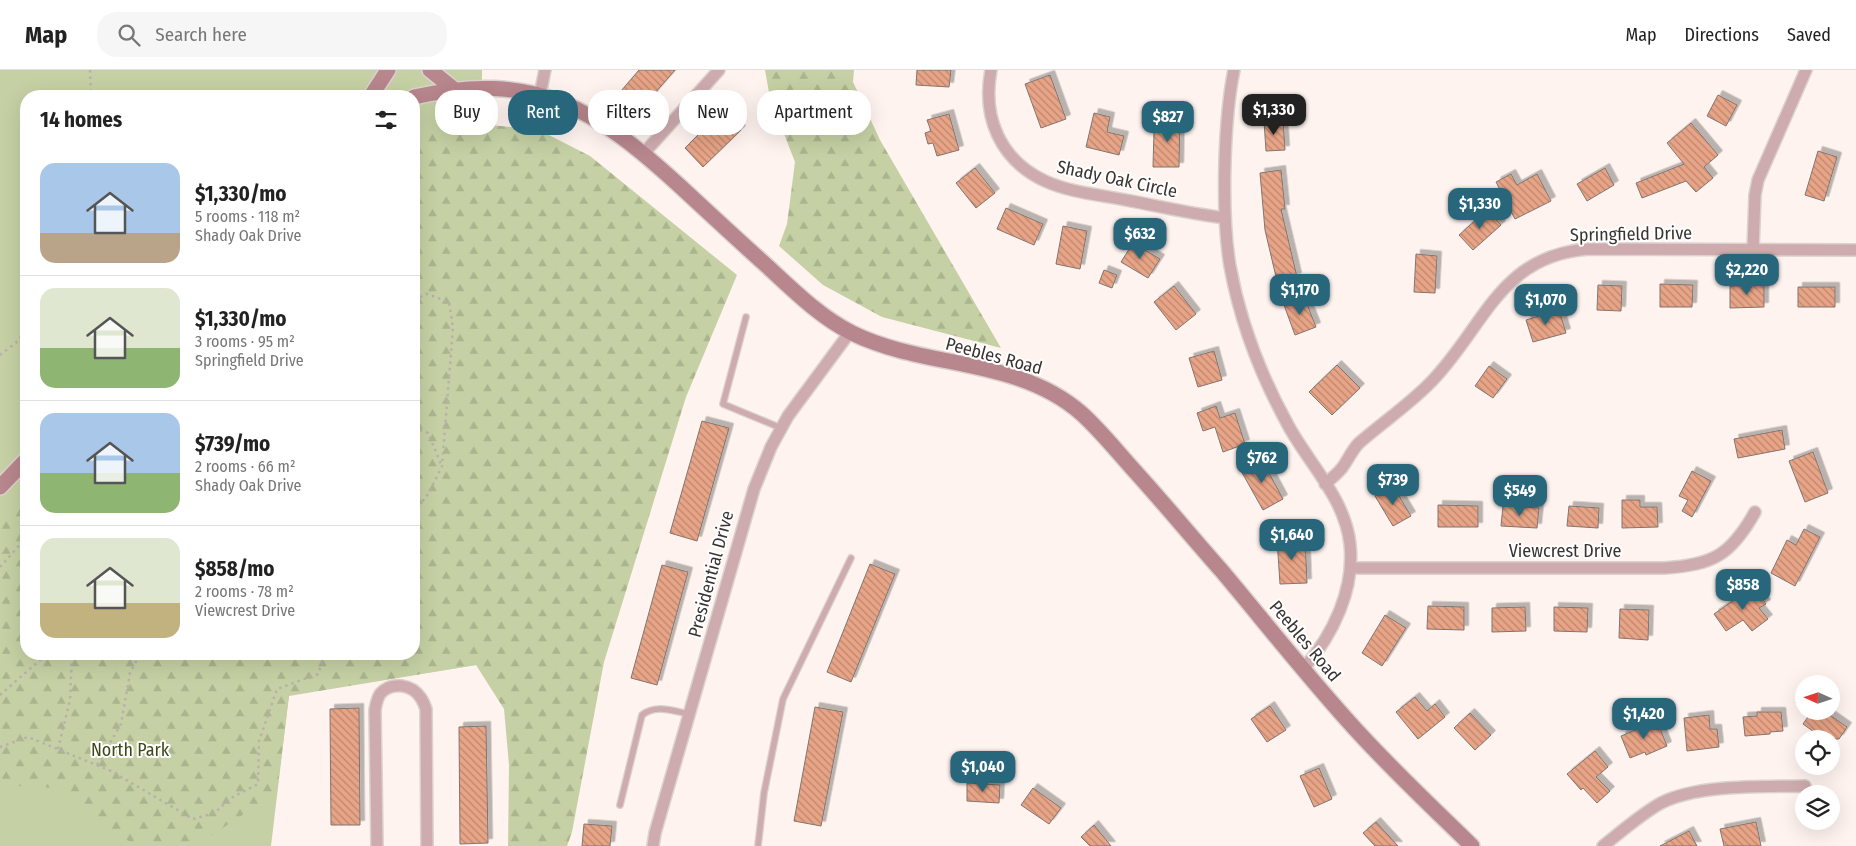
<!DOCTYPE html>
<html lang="en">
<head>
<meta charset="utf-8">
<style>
	body { margin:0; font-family:"Fira Sans Condensed",sans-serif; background:#f6f6f6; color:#222; height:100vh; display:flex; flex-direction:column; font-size:19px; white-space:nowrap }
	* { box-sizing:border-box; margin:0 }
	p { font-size:16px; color:#767676 }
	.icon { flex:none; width:28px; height:28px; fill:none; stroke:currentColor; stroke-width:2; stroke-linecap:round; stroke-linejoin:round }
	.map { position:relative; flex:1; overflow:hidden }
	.side { position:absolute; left:20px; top:20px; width:400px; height:570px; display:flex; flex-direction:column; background:#fff; border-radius:20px; box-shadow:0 5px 20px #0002 }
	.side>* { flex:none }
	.banner { position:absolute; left:435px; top:20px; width:475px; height:45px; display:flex; gap:10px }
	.needle { width:32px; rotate:273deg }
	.controls { position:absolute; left:1795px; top:605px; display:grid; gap:10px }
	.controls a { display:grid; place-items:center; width:45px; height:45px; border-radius:50%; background:#fff; box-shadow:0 5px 20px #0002; font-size:25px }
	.price { position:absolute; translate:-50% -42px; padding:0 11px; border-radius:10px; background:#28667c; color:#fff; font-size:16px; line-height:32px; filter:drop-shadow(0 1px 2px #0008) }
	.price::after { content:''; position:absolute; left:50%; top:30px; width:15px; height:11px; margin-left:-8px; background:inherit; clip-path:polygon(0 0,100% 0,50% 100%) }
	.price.selected { background:#222; color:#fff }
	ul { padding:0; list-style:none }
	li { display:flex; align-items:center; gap:15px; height:125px; padding:0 20px }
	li+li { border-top:1px solid #e0e0e0 }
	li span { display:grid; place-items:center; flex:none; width:140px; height:100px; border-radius:15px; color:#555 }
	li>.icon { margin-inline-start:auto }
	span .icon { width:60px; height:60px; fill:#fffc; stroke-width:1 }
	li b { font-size:21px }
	h2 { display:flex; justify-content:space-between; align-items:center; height:60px; padding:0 20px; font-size:21px }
	.pill { padding:0 18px; border-radius:20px; background:#fff; box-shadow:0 5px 20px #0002; font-size:18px; line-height:45px }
	.pill.selected { background:#28667c; color:#fff }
	header { display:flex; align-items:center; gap:30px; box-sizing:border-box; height:70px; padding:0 25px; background:#fff; border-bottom:1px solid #e0e0e0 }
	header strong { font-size:24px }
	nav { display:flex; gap:28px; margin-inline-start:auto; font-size:18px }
	.search { width:350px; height:45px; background:#f6f6f6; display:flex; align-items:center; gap:12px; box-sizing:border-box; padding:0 18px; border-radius:20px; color:#767676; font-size:19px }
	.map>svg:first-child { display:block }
	.green { fill:#c5d1a4; fill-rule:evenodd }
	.forest { fill:url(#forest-firs) }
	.building { fill:url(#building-back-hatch); stroke:#807570; filter:url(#shadow) }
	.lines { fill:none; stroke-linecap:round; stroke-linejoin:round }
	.lane-casing { stroke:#dbd1cd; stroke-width:8 }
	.street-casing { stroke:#dbd1cd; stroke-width:14 }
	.secondary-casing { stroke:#dbd1cd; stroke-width:18 }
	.path { stroke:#b9b0ad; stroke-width:2.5; stroke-dasharray:2.5 4; stroke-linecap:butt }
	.lane { stroke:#ceabaf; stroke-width:5.5 }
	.street { stroke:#ceabaf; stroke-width:11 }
	.secondary { stroke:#b8868d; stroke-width:15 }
	.labels { text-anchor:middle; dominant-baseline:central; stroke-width:4; stroke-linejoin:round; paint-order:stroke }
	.street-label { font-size:18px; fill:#393432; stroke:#fff }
	.park-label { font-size:18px; fill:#3e4817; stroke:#fff }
</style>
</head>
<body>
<header>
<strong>Map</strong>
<div class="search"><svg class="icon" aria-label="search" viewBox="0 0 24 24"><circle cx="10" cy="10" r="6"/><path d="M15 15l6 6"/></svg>Search here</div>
<nav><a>Map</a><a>Directions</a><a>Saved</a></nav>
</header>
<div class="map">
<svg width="1856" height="776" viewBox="0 0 1856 776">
	<defs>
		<pattern id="forest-firs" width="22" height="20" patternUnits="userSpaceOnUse" patternTransform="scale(1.25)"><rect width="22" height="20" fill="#c5d1a4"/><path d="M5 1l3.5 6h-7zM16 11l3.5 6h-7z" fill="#aab48e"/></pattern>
		<pattern id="building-back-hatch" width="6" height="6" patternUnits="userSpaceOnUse" patternTransform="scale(1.25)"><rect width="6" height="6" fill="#e8a486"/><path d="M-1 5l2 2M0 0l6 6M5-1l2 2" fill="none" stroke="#bd866e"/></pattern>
		<filter id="shadow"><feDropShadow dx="4.5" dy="-4.5" stdDeviation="0" flood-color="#0004"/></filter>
	</defs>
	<rect width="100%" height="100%" fill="#fef3ef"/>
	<path class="green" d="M0 0H482L476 595 289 625 271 776H0ZM26 26H414V584H26Z"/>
	<path class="forest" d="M765 0H854L853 12 880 70 1001 278 882 247 823 215 779 176 787 154 795 92 770 28Z
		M462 52 539 60 590 86 737 205 686 327 604 592 572 762 567 776H508L509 695 504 639 476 595 289 626 277 722 206 769 189 776H140L98 757 57 718 0 715V453L26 426V584H414V65Z"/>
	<path class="building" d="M639 0H675L641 39 621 21Z
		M917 0H951L949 17 916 15Z
		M1050 5 1066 49 1041 58 1025 14Z
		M1718 25 1737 35 1726 56 1707 46Z
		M722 41 741 60 703 97 685 78Z
		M1094 43 1110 47 1107 62 1124 66 1119 85 1086 77Z
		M1164 43H1180L1179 97H1153L1154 60H1164Z
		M949 44 959 80 937 86 933 73 928 74 925 63 931 61 927 50Z
		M1283 50 1285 80 1266 81 1264 51Z
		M1691 53 1718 85 1704 97 1713 108 1696 122 1686 111 1642 128 1636 113 1684 94 1667 73Z
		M1818 81 1837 87 1824 131 1805 125Z
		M975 98 995 123 976 138 956 113Z
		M1605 98 1614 115 1587 131 1577 114Z
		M1281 100 1285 139H1281L1297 207 1277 211 1265 160 1260 103Z
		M1511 104 1517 115 1537 104 1551 131 1515 149 1496 112Z
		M1006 138 1043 154 1034 175 997 159Z
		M1487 140 1501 155 1473 180 1459 165Z
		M1063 156 1087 161 1080 199 1056 194Z
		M1133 173 1160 189 1148 208 1121 192Z
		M1416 184 1437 186 1435 223 1414 222Z
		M1104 200 1117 205 1112 218 1099 213Z
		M1660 214 1693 215 1692 237H1660Z
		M1598 215 1622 216 1621 241 1597 240Z
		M1764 215V237L1730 238V216Z
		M1174 216 1196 244 1176 260 1154 232Z
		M1798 217H1835V237H1798Z
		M1301 229H1305L1316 257 1295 265 1284 235Z
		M1559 240 1566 263 1533 272 1526 250Z
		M1214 281 1222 310 1198 317 1189 288Z
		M1337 295 1360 318 1332 345 1309 322Z
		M1489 296 1507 309 1493 328 1475 316Z
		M1216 336 1220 348 1235 343 1245 374 1223 382 1215 357 1203 361 1197 343Z
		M702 351 729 358 697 471 670 463Z
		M1782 360 1785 379 1738 388 1734 369Z
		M1813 382 1828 423 1805 432 1789 391Z
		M1261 388 1283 429 1263 440 1240 399Z
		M1692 401 1711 411 1692 447 1682 441 1688 430 1679 426Z
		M1393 416 1411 446 1393 456 1375 426Z
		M1622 430H1640V437H1657L1658 457 1622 458Z
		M1438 435 1478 436V457H1438Z
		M1503 436 1539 438 1537 458 1501 456Z
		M1569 436 1599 438 1598 458 1567 456Z
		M1804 459 1820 467 1795 516 1771 503 1787 470 1796 475Z
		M1305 467 1307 513 1280 514 1277 469Z
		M870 494 895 504 851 612 827 602Z
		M662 495 688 502 657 615 631 608Z
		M1754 516 1766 534 1759 538 1768 549 1752 561 1743 550 1726 561 1714 544Z
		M1428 536 1464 537V560L1427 559Z
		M1525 537 1526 561 1492 562V538Z
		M1554 537 1588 538 1587 562 1554 561Z
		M1620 539 1649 540 1648 570 1619 568Z
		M1385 545 1406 558 1382 596 1362 583Z
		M1415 627 1427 641 1435 634 1445 647 1418 669 1396 642Z
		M1270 636 1286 660 1267 672 1251 649Z
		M815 637 843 642 821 756 794 751Z
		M359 638 360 755H331L330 639Z
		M1812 641H1824L1847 657 1839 669H1824L1803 654Z
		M1757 642H1781L1783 661 1770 662V664L1745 666 1743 647 1757 646Z
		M1470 643 1491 665 1475 680 1454 658Z
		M1709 645 1710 659H1717L1719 677 1687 681 1684 648Z
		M1657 651 1667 676 1646 685 1645 682 1630 688 1621 666Z
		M486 656 488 773 460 774 459 657Z
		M1595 681 1608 697 1596 707 1610 721 1597 733 1583 718 1581 720 1567 704Z
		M1319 698 1332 729 1314 737 1300 706Z
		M967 713 1000 715 999 733 967 731Z
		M1033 718 1061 738 1049 754 1021 735Z
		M1376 752 1398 776H1375L1363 763Z
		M1756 752 1761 776H1724L1720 759Z
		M584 754 612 756 610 776H582Z
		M1094 755 1111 776H1090L1081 767Z
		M1689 761 1697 776H1660Z"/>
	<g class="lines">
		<g class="lane-casing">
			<path id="lane" d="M746 247 723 334 781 358
				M620 735 642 645C656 634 673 641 689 644
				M758 776 764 723 783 629 851 488"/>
		</g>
		<g class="street-casing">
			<path id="street" d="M991 0C982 47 1000 90 1045 111 1071 123 1103 125 1131 131 1162 137 1193 144 1225 148
				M1234 0C1228 29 1226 60 1225 90 1224 125 1224 161 1230 196 1240 251 1261 306 1288 355 1309 394 1345 428 1350 474 1355 519 1333 565 1304 598
				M540 25 545 0
				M644 83 719 0
				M1753 180 1755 125 1758 110 1806 0
				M1325 414C1331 409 1337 404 1342 398 1348 390 1352 380 1359 373 1383 352 1410 334 1432 311 1485 256 1500 185 1589 179L1856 180
				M1351 498H1664C1713 495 1731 485 1755 442
				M377 776 375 640C376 634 377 629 380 624 391 611 412 614 421 628 423 631 425 636 426 639L427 776
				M653 776 655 763 754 419 771 377 788 346 850 262
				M1603 776C1621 762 1641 744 1661 733 1698 714 1763 717 1805 716"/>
		</g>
		<g class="secondary-casing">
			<path id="secondary" d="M430 0 455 20
				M371 26 388 0
				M414 27C536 0 595 38 682 118 710 144 738 170 767 196 793 220 820 247 852 263 925 299 1017 287 1081 343 1099 359 1115 379 1132 398 1162 431 1191 466 1221 500 1263 550 1304 602 1348 651 1387 695 1430 735 1472 776
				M0 417 26 390"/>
		</g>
		<path class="path" d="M90 0 91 26
			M414 230 427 224 449 232 453 258 442 396 429 423 414 442
			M0 285 18 271 26 257
			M414 357 428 363 441 394
			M0 497 26 468
			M0 625 47 584
			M0 677 28 667 111 701 193 749 215 743 229 729 258 714 259 671 277 619 318 604 325 584
			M58 679 70 630 72 584
			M97 695 121 654 130 603 140 584"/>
		<use href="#lane" class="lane"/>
		<use href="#street" class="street"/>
		<use href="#secondary" class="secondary"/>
	</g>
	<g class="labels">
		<g class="street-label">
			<text transform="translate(1117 109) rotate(12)">Shady Oak Circle</text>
			<text transform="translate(1631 164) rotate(-1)">Springfield Drive</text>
			<text transform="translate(994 286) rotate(15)">Peebles Road</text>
			<text x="1565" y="481">Viewcrest Drive</text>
			<text transform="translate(711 504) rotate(-75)">Presidential Drive</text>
			<text transform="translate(1305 571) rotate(50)">Peebles Road</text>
		</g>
		<g class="park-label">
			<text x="130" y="680">North Park</text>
		</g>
	</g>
</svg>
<div class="controls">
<a><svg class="needle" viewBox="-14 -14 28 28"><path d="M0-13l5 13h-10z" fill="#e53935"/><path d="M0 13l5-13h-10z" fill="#767676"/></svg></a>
<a><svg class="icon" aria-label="locate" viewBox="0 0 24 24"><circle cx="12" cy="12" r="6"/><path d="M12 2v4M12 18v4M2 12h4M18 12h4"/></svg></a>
<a><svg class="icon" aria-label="layers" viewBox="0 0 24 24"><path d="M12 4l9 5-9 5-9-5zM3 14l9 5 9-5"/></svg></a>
</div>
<b class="price selected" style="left:1274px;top:66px">$1,330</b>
<b class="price" style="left:1168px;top:73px">$827</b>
<b class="price" style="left:1480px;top:160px">$1,330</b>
<b class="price" style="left:1140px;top:190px">$632</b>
<b class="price" style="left:1747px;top:226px">$2,220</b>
<b class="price" style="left:1300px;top:246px">$1,170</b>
<b class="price" style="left:1546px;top:256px">$1,070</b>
<b class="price" style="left:1262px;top:414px">$762</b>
<b class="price" style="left:1393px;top:436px">$739</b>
<b class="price" style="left:1520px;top:447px">$549</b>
<b class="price" style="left:1292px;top:491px">$1,640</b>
<b class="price" style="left:1743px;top:541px">$858</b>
<b class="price" style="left:1644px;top:670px">$1,420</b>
<b class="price" style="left:983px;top:723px">$1,040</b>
<div class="banner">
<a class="pill">Buy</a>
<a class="pill selected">Rent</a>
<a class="pill">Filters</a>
<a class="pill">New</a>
<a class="pill">Apartment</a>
</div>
<section class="side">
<h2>14 homes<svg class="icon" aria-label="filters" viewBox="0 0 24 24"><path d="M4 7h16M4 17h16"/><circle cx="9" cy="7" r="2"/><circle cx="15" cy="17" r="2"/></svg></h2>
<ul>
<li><span style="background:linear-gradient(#a9c7e8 70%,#b9a48a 0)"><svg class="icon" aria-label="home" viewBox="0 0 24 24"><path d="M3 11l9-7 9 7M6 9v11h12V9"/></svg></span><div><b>$1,330/mo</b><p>5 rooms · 118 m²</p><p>Shady Oak Drive</p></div></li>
<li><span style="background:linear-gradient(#dfe7d0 60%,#8fb573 0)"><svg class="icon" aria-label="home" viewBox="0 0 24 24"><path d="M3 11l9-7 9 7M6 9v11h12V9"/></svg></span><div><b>$1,330/mo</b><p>3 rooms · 95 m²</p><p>Springfield Drive</p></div></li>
<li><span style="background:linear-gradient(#a9c7e8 60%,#8fb573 0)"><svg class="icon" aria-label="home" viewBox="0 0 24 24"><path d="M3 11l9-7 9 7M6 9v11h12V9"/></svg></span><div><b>$739/mo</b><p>2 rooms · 66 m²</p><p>Shady Oak Drive</p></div></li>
<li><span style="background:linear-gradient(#dfe7d0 65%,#c2b280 0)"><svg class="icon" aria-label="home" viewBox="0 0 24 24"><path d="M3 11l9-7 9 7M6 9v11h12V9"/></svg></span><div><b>$858/mo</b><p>2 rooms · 78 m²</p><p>Viewcrest Drive</p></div></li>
</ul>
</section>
</div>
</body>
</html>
